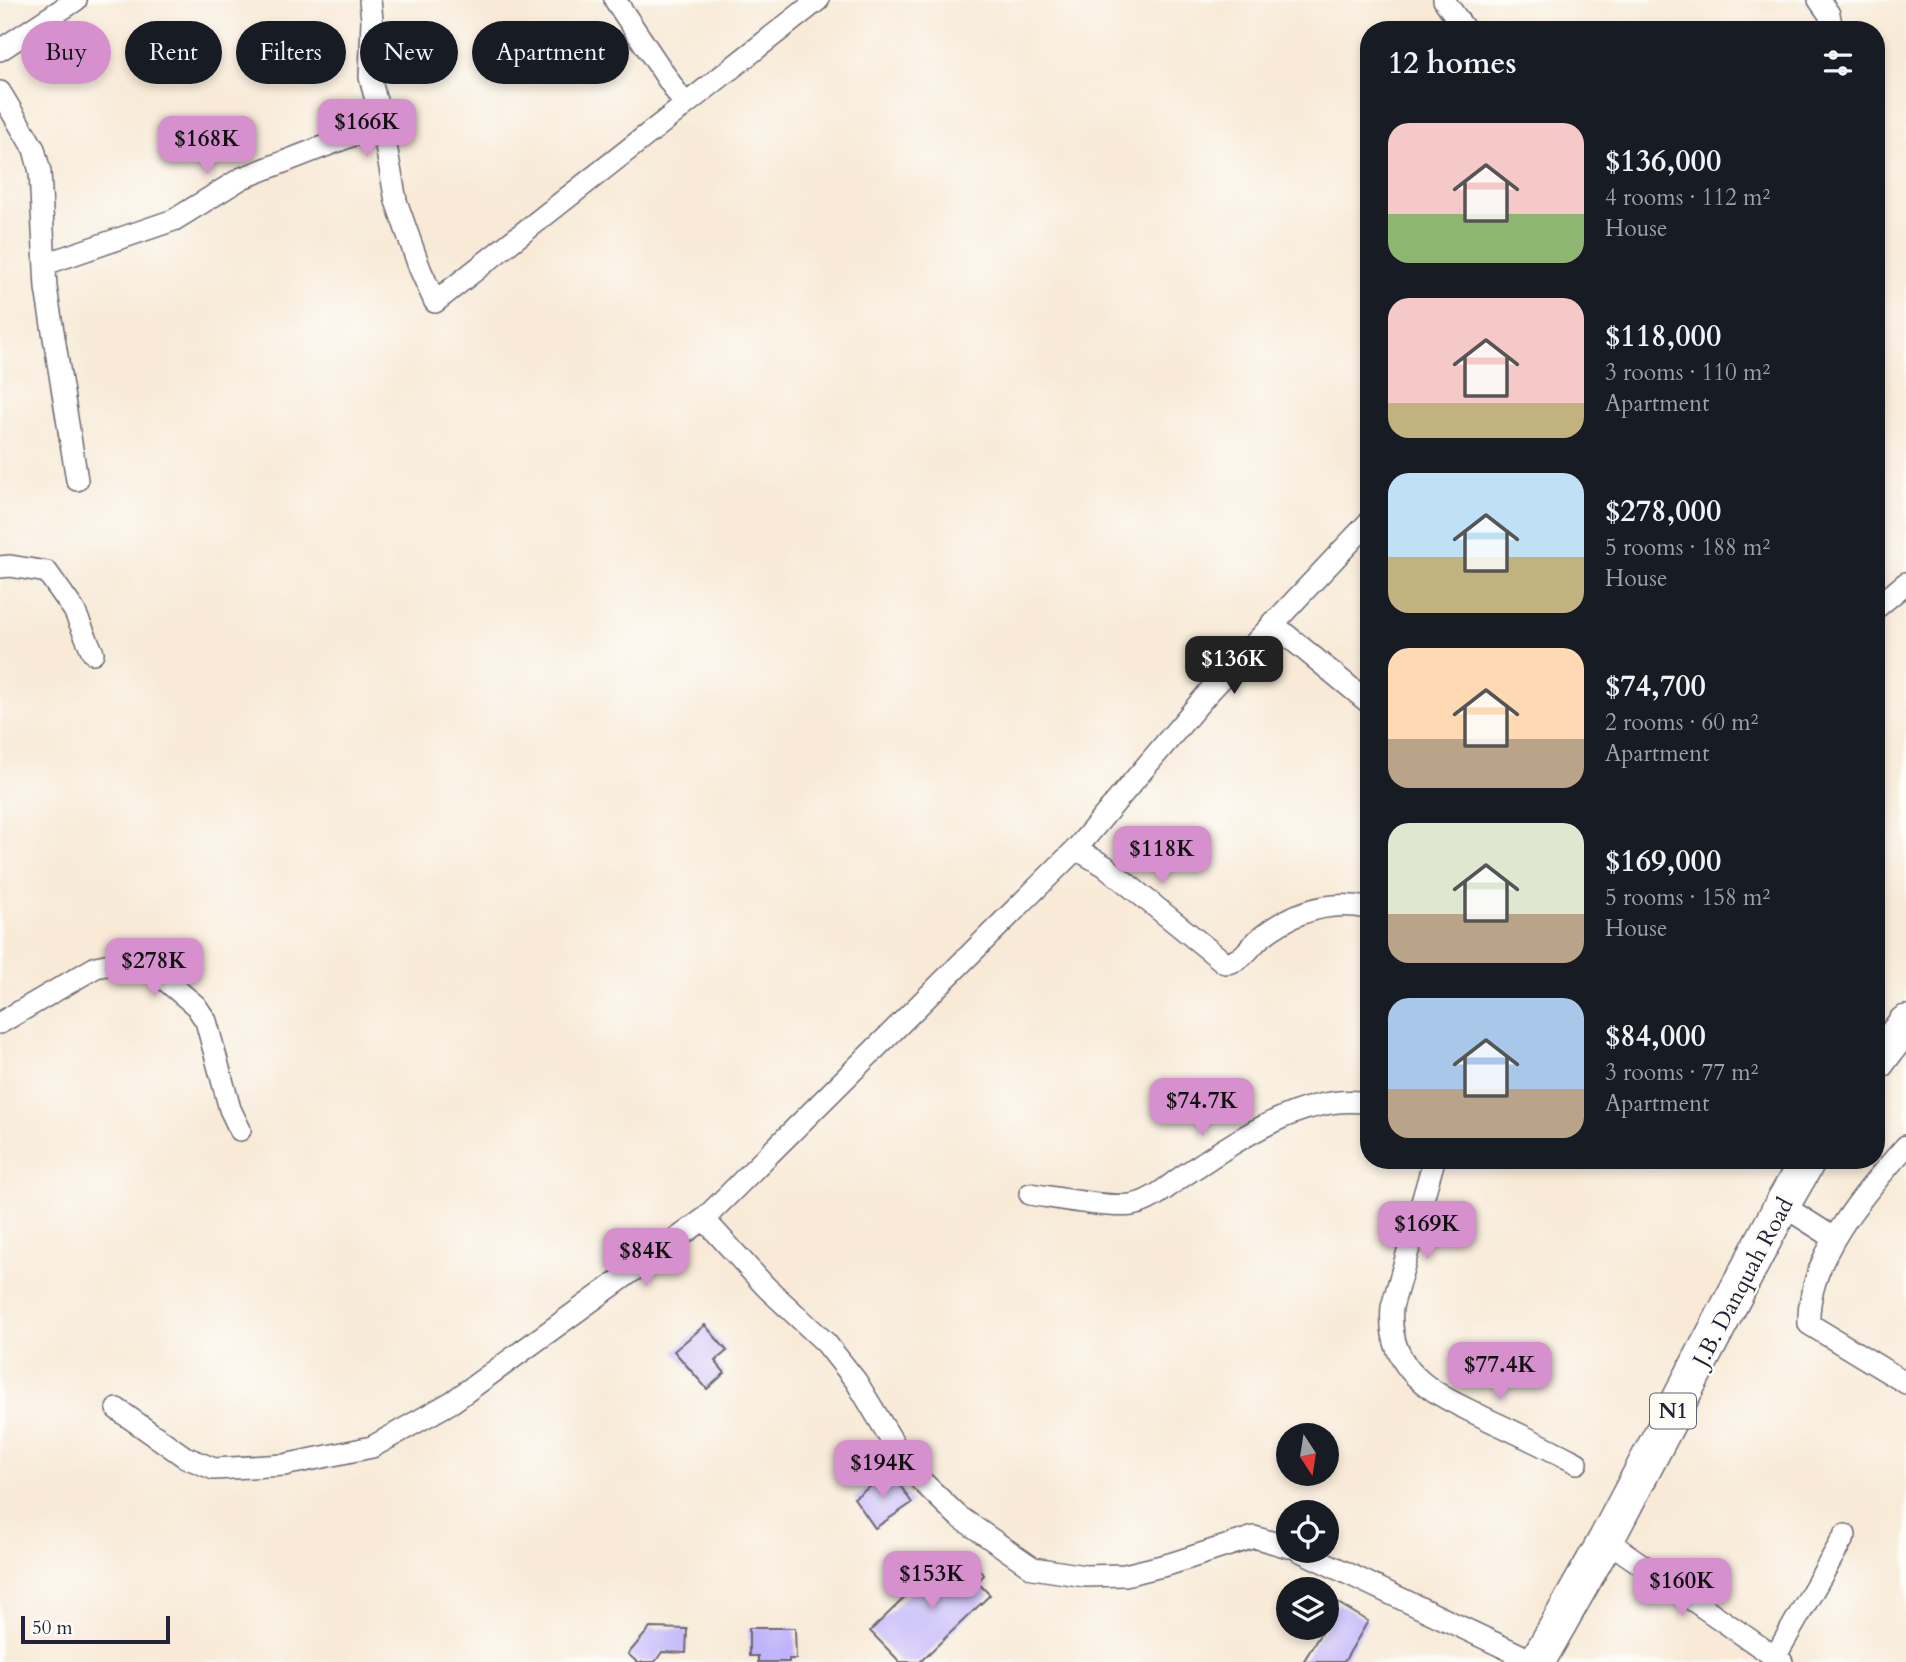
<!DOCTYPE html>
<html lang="en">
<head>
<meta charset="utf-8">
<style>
	body { margin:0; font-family:Cardo,serif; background:#242831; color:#f1f3f6; height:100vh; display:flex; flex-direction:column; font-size:26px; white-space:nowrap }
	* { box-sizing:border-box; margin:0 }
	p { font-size:23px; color:#9ea1a6 }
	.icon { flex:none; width:38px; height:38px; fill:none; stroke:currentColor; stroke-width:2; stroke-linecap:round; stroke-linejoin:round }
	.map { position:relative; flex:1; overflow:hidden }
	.drawer { position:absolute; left:1360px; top:21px; width:525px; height:1148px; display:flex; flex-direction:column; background:#171b24; border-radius:28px; box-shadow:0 4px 10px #0003 }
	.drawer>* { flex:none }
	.banner { position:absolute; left:21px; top:21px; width:665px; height:63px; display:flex; gap:14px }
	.needle { width:46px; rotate:168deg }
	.buttons { position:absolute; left:1276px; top:1423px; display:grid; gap:14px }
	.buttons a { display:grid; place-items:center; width:63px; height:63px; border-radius:50%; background:#171b24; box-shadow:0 4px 10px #0003; font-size:35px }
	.scale { position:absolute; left:21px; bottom:18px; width:149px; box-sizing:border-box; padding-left:7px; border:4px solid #22223b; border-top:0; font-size:19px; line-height:24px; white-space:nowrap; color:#22223b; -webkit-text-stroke:5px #fdfcf7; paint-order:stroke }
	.price { position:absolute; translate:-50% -60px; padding:0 16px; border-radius:14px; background:#d690ce; color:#111; font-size:23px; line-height:46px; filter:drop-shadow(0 2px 4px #0008) }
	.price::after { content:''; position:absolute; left:50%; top:42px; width:21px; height:16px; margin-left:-10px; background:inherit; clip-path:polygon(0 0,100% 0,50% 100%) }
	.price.selected { background:#222; color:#fff }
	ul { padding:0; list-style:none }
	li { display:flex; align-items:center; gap:21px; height:175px; padding:0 28px }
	li span { display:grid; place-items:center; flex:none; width:196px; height:140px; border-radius:21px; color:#555 }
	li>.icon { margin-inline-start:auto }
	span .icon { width:84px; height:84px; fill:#fffc; stroke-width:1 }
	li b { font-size:30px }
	h2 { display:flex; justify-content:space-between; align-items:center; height:84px; padding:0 28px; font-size:30px }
	.chip { padding:0 24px; border-radius:32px; background:#171b24; box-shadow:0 4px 10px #0003; font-size:24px; line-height:63px }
	.chip.selected { background:#d690ce; color:#111 }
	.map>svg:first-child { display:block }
	.building { fill:#c0b3fb }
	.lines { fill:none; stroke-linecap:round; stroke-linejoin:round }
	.minor-casing { stroke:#6d6872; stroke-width:24 }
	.trunk-casing { stroke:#6d6872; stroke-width:38 }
	.minor { stroke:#fff; stroke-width:21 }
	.trunk { stroke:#fff; stroke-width:35 }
	.labels { text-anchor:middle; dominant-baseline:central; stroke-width:5; stroke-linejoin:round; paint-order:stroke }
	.shield { fill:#fdfcf7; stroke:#646373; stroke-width:2 }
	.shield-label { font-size:21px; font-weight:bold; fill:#22223b }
	.street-label { font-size:23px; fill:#22223b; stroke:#fdfcf7 }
</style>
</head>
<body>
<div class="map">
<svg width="1906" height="1662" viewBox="0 0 1906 1662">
	<rect width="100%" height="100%" fill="#fdfcf7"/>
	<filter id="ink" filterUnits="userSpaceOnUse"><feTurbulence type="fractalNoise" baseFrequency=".0143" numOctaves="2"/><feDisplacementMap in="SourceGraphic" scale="14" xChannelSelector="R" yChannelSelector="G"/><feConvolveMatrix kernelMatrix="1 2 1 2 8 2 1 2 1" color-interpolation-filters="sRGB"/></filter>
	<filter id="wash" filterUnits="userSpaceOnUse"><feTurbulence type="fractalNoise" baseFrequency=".00686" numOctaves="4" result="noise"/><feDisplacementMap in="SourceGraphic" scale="28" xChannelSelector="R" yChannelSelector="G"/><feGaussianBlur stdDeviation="1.57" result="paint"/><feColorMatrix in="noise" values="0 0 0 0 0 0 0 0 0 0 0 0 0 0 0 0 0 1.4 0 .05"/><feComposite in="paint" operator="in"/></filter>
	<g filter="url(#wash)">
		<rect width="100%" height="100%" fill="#f8ead7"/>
		<g id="blocks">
			<path class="building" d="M705 1325 727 1351 715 1361 725 1373 707 1389 674 1351Z
				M891 1472 912 1503 875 1528 854 1498Z
				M950 1554 962 1566 969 1559 984 1575 977 1582 990 1595 920 1662H900L870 1631Z
				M1338 1603 1368 1621 1344 1662H1303L1324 1628H1326V1623Z
				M650 1628 687 1629 686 1653 662 1652 655 1662H637L628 1654Z
				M749 1628H795L796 1659H789V1662H758V1656H749Z"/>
		</g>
	</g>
	<g filter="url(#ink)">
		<use href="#blocks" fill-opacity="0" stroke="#6d6872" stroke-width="2"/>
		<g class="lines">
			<g class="minor-casing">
				<path id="minor" d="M370 0 372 20 370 77 382 124 396 201 420 269 435 302 818 0
					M615 0 685 105
					M1444 0 1465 30
					M1819 0 1829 14 1832 30
					M0 50 76 0
					M0 92 34 149 40 172 46 288 77 480
					M45 264 174 220 242 178 382 124
					M0 567 10 566 47 572 74 610 93 653
					M1876 608 1906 583
					M1272 623 1368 702
					M1076 849 1105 866 1225 963C1241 963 1249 948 1260 938 1292 912 1328 900 1368 908
					M0 1023 96 967 115 963H131L157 973 196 1006 206 1021 230 1109 240 1130
					M1906 1146C1865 1192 1806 1259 1809 1324L1906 1383
					M1434 1160 1392 1307C1386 1375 1438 1395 1489 1420 1519 1434 1548 1448 1577 1463
					M1030 1194C1057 1198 1107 1208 1132 1205 1151 1202 1167 1187 1183 1176 1233 1143 1304 1092 1368 1103
					M1782 1205 1834 1238
					M704 1219 766 1287 826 1343 856 1381 909 1469 958 1516 1033 1568 1085 1576 1125 1575 1170 1564 1254 1537 1288 1547
					M117 1409 185 1457 214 1469 284 1465 372 1447 452 1402 704 1219 1076 849 1208 693 1368 523
					M1606 1540 1782 1662
					M1298 1550 1535 1662
					M1775 1657 1845 1535"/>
			</g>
			<g class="trunk-casing">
				<path id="trunk" d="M1876 1063 1906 1023
					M1537 1662 1606 1540 1782 1205 1808 1160"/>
			</g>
			<use href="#minor" class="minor"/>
			<use href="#trunk" class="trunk"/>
		</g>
	</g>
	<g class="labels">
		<rect class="shield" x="1650" y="1393.5" width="46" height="35" rx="5"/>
		<g class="shield-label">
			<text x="1673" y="1411">N1</text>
		</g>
		<g class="street-label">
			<text transform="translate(1743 1282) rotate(-62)">J.B. Danquah Road</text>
		</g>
	</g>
</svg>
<div class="buttons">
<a><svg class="needle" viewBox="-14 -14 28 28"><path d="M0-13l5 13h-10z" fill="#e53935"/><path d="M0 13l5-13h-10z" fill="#9ea1a6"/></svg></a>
<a><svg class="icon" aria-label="locate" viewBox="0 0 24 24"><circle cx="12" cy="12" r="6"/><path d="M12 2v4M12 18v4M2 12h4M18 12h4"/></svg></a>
<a><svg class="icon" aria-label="layers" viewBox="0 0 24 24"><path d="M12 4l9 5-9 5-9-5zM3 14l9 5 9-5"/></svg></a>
</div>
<div class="scale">50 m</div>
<b class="price" style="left:367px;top:159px">$166K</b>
<b class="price" style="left:207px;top:176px">$168K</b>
<b class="price selected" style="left:1234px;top:696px">$136K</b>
<b class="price" style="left:1162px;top:886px">$118K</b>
<b class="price" style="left:154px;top:998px">$278K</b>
<b class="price" style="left:1202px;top:1138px">$74.7K</b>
<b class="price" style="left:1427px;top:1261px">$169K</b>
<b class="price" style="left:646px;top:1288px">$84K</b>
<b class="price" style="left:1500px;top:1402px">$77.4K</b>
<b class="price" style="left:883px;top:1500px">$194K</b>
<b class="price" style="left:932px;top:1611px">$153K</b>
<b class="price" style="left:1682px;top:1618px">$160K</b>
<div class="banner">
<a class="chip selected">Buy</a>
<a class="chip">Rent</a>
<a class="chip">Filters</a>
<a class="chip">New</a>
<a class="chip">Apartment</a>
</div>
<section class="drawer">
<h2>12 homes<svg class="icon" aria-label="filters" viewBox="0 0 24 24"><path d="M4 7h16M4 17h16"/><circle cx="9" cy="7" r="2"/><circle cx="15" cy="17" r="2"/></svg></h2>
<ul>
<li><span style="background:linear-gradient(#f6c9c9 65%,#8fb573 0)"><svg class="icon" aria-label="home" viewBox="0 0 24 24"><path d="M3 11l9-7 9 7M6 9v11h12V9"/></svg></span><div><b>$136,000</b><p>4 rooms · 112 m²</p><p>House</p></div></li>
<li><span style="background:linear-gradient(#f6c9c9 75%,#c2b280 0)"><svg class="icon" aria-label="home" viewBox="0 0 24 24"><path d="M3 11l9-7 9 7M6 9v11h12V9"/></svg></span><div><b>$118,000</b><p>3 rooms · 110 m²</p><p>Apartment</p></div></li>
<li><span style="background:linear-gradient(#bfe0f5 60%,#c2b280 0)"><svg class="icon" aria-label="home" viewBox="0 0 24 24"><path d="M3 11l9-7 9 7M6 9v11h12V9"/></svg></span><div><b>$278,000</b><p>5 rooms · 188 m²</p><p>House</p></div></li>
<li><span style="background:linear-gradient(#ffd9b3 65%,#b9a48a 0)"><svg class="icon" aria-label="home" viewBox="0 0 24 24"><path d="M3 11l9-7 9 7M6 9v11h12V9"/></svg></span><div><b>$74,700</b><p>2 rooms · 60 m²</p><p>Apartment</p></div></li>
<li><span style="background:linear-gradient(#dfe7d0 65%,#b9a48a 0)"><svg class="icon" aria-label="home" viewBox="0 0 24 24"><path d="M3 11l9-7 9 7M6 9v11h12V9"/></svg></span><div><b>$169,000</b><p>5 rooms · 158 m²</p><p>House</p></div></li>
<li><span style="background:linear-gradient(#a9c7e8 65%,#b9a48a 0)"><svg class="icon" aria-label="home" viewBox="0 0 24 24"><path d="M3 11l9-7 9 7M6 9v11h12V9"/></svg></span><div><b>$84,000</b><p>3 rooms · 77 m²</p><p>Apartment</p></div></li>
</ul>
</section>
</div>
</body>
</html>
